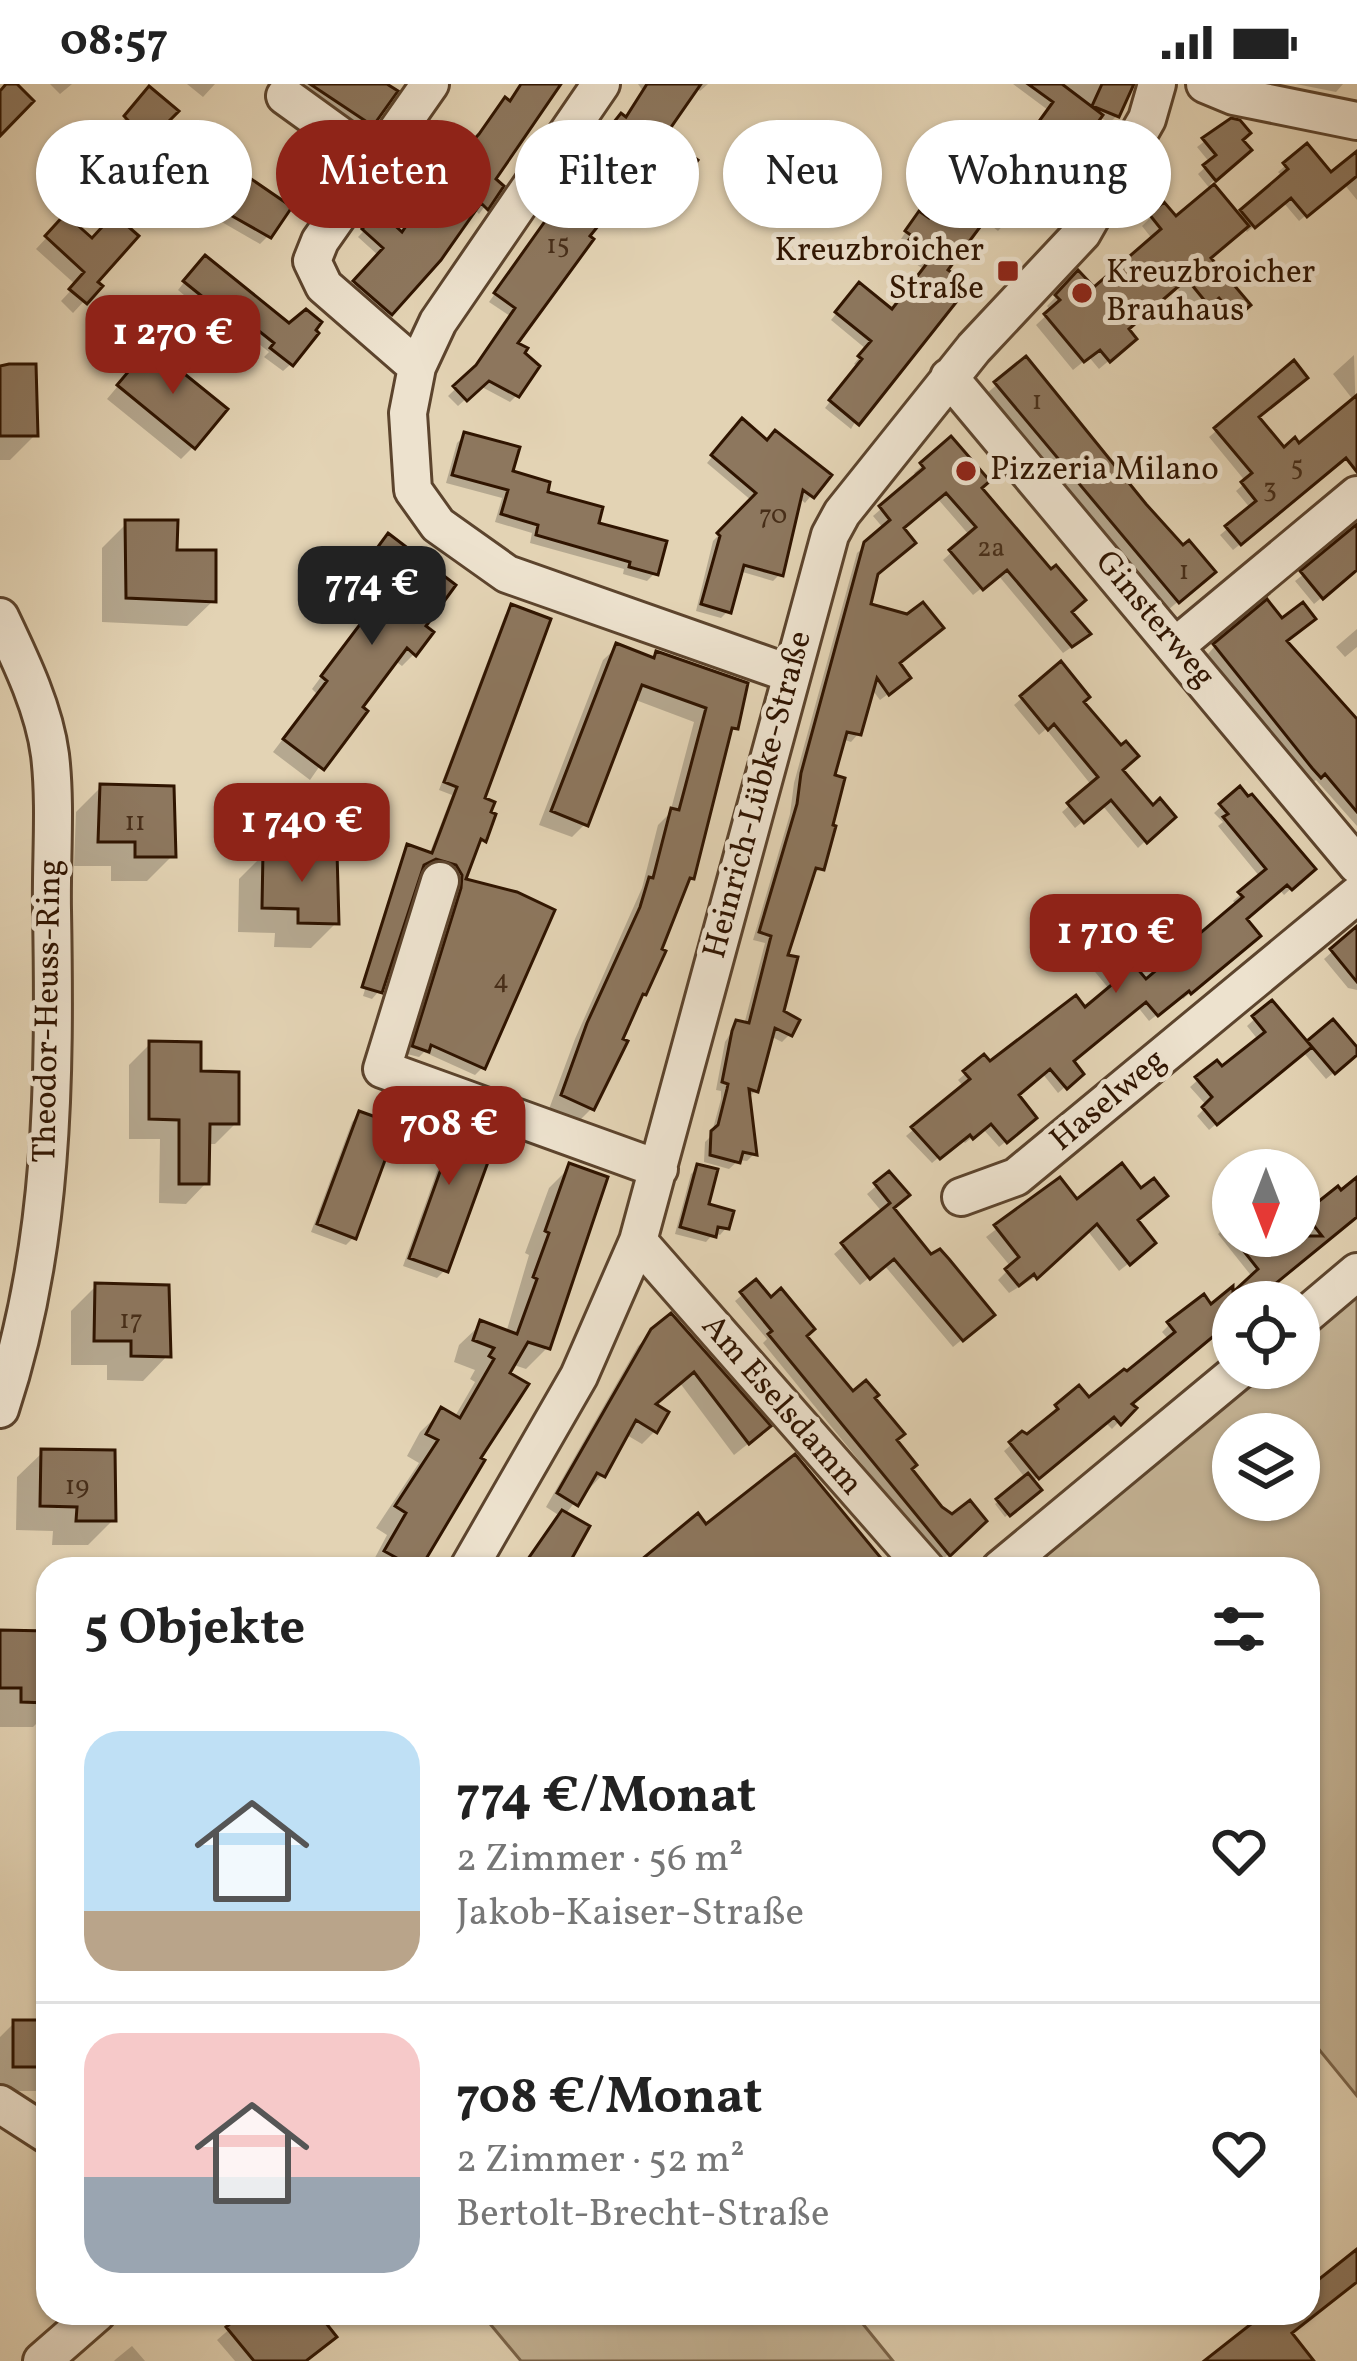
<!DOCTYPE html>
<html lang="de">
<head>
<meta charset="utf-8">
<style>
	body { margin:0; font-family:Vollkorn,serif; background:#f6f6f6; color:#222; height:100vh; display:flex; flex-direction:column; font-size:45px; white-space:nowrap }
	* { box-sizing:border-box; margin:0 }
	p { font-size:39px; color:#767676 }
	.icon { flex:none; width:66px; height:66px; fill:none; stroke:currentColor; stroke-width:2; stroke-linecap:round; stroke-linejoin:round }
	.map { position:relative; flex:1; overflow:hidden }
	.panel { position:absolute; left:36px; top:1473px; width:1284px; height:768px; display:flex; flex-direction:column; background:#fff; border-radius:36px; box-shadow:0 3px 9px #0004 }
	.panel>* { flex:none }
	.guide { position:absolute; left:36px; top:36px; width:1287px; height:108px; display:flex; gap:24px }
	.needle { width:78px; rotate:180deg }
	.buttons { position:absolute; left:1212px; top:1065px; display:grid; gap:24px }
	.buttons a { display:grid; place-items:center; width:108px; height:108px; border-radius:50%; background:#fff; box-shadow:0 3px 9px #0004; font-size:60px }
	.price { position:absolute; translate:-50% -102px; padding:0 27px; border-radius:24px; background:#8f2418; color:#fff; font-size:39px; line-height:78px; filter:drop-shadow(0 3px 6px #0008) }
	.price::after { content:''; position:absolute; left:50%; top:72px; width:36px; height:27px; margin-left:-18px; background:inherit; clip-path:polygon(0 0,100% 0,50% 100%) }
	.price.active { background:#222; color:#fff }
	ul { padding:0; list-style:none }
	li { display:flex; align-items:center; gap:36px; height:300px; padding:0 48px }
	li+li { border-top:3px solid #e0e0e0 }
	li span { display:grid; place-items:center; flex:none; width:336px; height:240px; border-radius:36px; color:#555 }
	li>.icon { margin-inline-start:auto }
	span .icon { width:144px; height:144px; fill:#fffc; stroke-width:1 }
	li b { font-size:51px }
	h2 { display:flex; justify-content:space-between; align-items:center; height:144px; padding:0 48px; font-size:51px }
	.chip { padding:0 42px; border-radius:54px; background:#fff; box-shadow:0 3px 9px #0004; font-size:42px; line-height:108px }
	.chip.active { background:#8f2418; color:#fff }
	.status { display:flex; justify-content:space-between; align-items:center; height:84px; padding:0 60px; background:#fff; direction:ltr }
	.status svg { height:33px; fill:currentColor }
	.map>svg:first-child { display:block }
	.green { fill:#c4b395; stroke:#7a644a; stroke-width:3; fill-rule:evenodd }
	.shadow { fill:#0003 }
	.building { fill:#8d775e; stroke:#2f1400; stroke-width:3 }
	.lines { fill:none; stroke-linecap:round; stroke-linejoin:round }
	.minor-casing { stroke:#5c442d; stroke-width:42 }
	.minor { stroke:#ede2ce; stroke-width:36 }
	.poi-dot { fill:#8f2418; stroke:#ede2ce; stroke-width:4.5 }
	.labels { text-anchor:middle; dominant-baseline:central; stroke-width:10; stroke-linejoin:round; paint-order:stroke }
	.number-label { font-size:27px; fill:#462d18 }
	.poi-label { font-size:33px; fill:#2f1400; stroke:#ede2ce; text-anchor:start }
	.street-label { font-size:33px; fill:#2f1400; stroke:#ede2ce }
</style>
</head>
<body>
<div class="status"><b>08:57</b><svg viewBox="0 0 49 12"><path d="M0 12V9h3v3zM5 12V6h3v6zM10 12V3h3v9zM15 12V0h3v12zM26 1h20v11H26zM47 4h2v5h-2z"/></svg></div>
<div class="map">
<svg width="1357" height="2277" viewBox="0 0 1357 2277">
	<rect width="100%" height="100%" fill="#e3d3b4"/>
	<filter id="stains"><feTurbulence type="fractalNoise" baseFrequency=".00167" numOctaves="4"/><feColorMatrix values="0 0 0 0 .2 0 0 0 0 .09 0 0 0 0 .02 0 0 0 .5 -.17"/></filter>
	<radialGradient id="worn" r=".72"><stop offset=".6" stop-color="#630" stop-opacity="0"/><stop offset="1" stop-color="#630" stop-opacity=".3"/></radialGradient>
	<path class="green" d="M1357 1200V2012L1308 1952V1485H1008L1254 1284H1299V1247ZM1233 1350H1299V1416H1233Z
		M481 2229H854L893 2277H521Z"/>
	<path class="shadow" d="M50 0H72L60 10Z
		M187 0H215L203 13Z
		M297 0H382L393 8 363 48Z
		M522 0H544L493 95 500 102 479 130 473 124 383 236 349 206 379 172 358 153 379 131 401 151Z
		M638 0H708L700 7 695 3 661 53 683 91 676 98 662 88 640 112 618 101 597 127 514 260 517 311 510 318 480 302 458 322 448 312 471 290 510 232 489 218 585 83 582 81 615 40 625 35 643 7Z
		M1013 0H1130L1117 32 1110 38 1098 33 1063 84V94L1072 104 1049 128 1031 111 998 147 988 139 1032 87 1015 73 1048 26Z
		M1296 0H1343L1336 8Z
		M142 14 174 27 139 63 118 42Z
		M1231 37 1248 66 1210 100 1237 133 1283 93 1278 88 1307 63 1331 93 1357 72V116L1344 100 1299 137 1283 118 1247 148 1243 143 1207 174 1247 221 1225 241 1208 221 1198 229 1175 202 1126 246 1124 264 1099 285 1089 273 1073 286 1036 241 1051 227 1047 222 1078 190 1093 208 1153 156 1142 142 1151 133 1176 137 1211 106 1198 90 1210 79 1197 63Z
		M221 91 268 152 260 160 220 137 222 134 201 120Z
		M65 134 98 202 73 229 61 217 76 201 36 165Z
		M913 137 944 186 851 345 825 324 858 282 854 280 866 265 831 236 853 209 891 228 923 185 901 169 908 160 901 155Z
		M197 182 289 242 291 280 283 287 264 273 269 268 210 221 204 228 178 206Z
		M1354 271 1357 366 1233 466 1220 451 1251 425 1236 407 1246 398 1209 353 1293 281 1255 334 1283 367 1299 363 1354 317 1333 290Z
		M1026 276 1202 497 1168 526 986 310Z
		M138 278 193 363 181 375 107 315Z
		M0 282 35 351 10 376H0Z
		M736 344 828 391 805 419 798 413 780 490 773 497 739 487 728 527 721 534 696 527 713 457 752 417 707 379Z
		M465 351 510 389 595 441 655 489 647 497 623 490 624 485 530 459 532 449 495 438 502 414 446 399 457 359Z
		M951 356 979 404 1068 529 1079 558 1063 569 998 491 973 511 943 476 970 452 937 414 901 444 875 491 867 522 897 580 900 601 880 616 871 604 858 650 851 658 842 655 832 693 821 785 810 791 784 873 780 929 790 950 782 958 770 952 756 1006 747 1015 754 1070 747 1077 739 1076 729 1085 704 1078 705 1058 711 1052 721 1015V1007L716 1006 725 958 737 939 744 941 765 859 753 856 790 730 794 699 857 469 884 445 873 432 918 393 914 389Z
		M127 439 174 469 213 517 187 542 102 538V464Z
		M1357 448V484L1314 520 1295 497Z
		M377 465 422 543 414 570 402 582 394 576 310 696 273 668 317 610 312 605 373 523 348 504Z
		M512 523 481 716 483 756 476 763 462 797 482 984 475 991 424 968 419 973 407 970 455 813V799L440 782H424L379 907 372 915 363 912 408 768H403L408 764 429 771 452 711 439 706 505 531Z
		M1357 545V563L1345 573 1336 563Z
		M1284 558 1357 640V742L1316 696 1312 699 1304 692 1208 570 1215 562Z
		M617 563 651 576 657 570 735 644 728 651 636 916 591 1025 578 1038 549 1025 575 955 642 804 658 741 670 729 694 638 633 615 585 740 572 753 539 741 603 576Z
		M1022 614 1081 618 1120 665V686L1152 725 1171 732 1138 764 1102 721 1075 744 1062 728 1092 702 1046 645 1039 651 1014 621Z
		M101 703 172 772 147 797H111V782H74L76 728Z
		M1239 706 1312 785 1284 811 1279 805 1243 835 1250 859 1183 915 1181 912 1149 937 1137 922 1070 978 1080 990 1058 1009 1042 989 1015 1012 1027 1040 999 1063 983 1045 965 1059 961 1055 932 1079 906 1052 964 1003 958 996 984 974 990 981 1085 927 1110 906 1086 877 1110 856 1146 900 1238 822 1233 817 1260 793 1218 742 1223 738 1214 729Z
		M264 770 336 839 311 864 274 863 275 849 238 848 239 795Z
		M1357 846V906L1348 904 1324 875Z
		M1271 920 1307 961 1333 939 1349 976 1326 995 1303 968 1209 1046 1197 1032 1207 1022 1190 1003 1216 980 1221 986 1259 957 1247 942Z
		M150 960 198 990 236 1039 215 1060H207L206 1099 186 1120 159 1119 160 1055H129V981Z
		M414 1026 492 1057 445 1186 437 1194 403 1182 444 1068 399 1051Z
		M359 1030 354 1153 346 1161 311 1148 352 1038Z
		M1283 1073 1292 1086H1267Z
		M570 1083 547 1264 526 1285 511 1280 477 1375 417 1485H369L387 1451 376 1444 419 1379 407 1372 420 1348 442 1327 454 1334 475 1298 470 1295 475 1286 454 1278 459 1261 481 1240 506 1249 529 1171 525 1169 549 1104Z
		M698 1083 706 1122 726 1144 720 1151 714 1149 706 1158 675 1150 691 1090Z
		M889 1091 891 1125 982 1239 953 1263 884 1181 860 1201 834 1170 883 1129 867 1110Z
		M1059 1097 1076 1119 1135 1137 1143 1168 1119 1187 1087 1146 1042 1189 1009 1209 998 1196 1011 1183 986 1153Z
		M1357 1097V1131L1251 1218H1233V1233L1128 1320 1132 1324 1112 1345 1105 1338 1032 1398 1038 1406 1005 1433 995 1420 1026 1395 1004 1367 1011 1361 1053 1333 1050 1330 1057 1323 1088 1317 1126 1291 1169 1256 1162 1248 1169 1241 1228 1216 1253 1194 1218 1150 1233 1136V1152H1251L1266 1169 1285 1152H1299V1140L1338 1106 1341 1110Z
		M755 1200 852 1311 871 1314 909 1385 952 1434 983 1437 941 1477 763 1259 767 1255 735 1217Z
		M96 1202 168 1271 143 1297 107 1296V1281H71V1227Z
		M671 1233 754 1355 734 1371 680 1299 653 1322 655 1347 642 1360 625 1350 602 1391 589 1405 586 1403 565 1431 568 1475 586 1485H521L560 1432 546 1423 638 1262Z
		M43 1368 113 1436 88 1461H52L53 1447 16 1446 17 1393Z
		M157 1474 175 1480 174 1485H151Z
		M0 1549 48 1550V1628L33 1643H0Z
		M14 1939H48V2007H0V1953Z
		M248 2229H326L319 2235 305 2277H235L217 2256Z
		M346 2229H369L355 2240Z
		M132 2262 145 2277H114L116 2275Z"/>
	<path class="building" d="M6 0H17L34 17 0 52V7Z
		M310 0H387L398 7 373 42Z
		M521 0H561L496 95 504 102 488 126 481 119 441 176 392 231 353 197 383 164 362 145 379 127 402 148 439 93 479 50 505 13 510 17Z
		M647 0H701L665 52 698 76 686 93 671 82 650 107 627 95 601 127 607 131 590 152 594 155 518 259 528 264 525 269 540 282 519 313 489 297 467 317 453 302 476 281 515 224 494 209 590 74 587 72 621 29 626 33Z
		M1028 0H1062L1103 31 1066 83 1072 89 1067 94 1077 104 1058 123 1039 106 1007 142 992 131 1036 79 1019 65 1053 18Z
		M1102 0H1134L1119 33 1092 22Z
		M149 2 179 27 148 58 124 32Z
		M1231 34 1240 36 1251 49 1243 56 1252 66 1216 97 1203 81 1216 71 1202 54Z
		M1307 59 1331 88 1357 67V92L1307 133 1291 114 1255 144 1240 126 1288 85 1283 79Z
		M228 79 292 123 271 154 225 128 228 125 207 111Z
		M1214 100 1249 142 1211 174 1251 221 1236 234 1219 214 1209 222 1187 195 1129 245 1137 255 1110 278 1100 266 1084 278 1044 230 1060 216 1055 211 1078 186 1094 203 1161 145 1149 130 1164 118 1176 132Z
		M945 111 983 139 948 186 969 202 859 341 829 316 862 275 858 272 871 257 835 228 859 198 892 225 928 178 905 161 912 152 905 147 919 127 929 134Z
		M65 130 92 154 114 130 139 152 98 198 103 202 87 220 69 205 84 188 45 152Z
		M205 171 289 239 306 225 322 238 316 246 319 249 293 282 270 264 274 259 219 215 214 222 183 197Z
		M150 262 228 325 195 365 117 301Z
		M1026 272 1146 420 1183 461 1189 456 1216 488 1179 519 994 298Z
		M1294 276 1308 294 1259 333 1284 363 1295 353 1299 359 1357 311V388L1346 374 1241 461 1225 442 1256 417 1241 398 1252 389 1214 344Z
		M9 280H36L38 352H0V282Z
		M742 334 767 356 775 346 832 391 814 414 803 406 783 492 744 481 731 529 701 520 720 452 717 449 756 409 711 371Z
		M464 348 520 363 513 387 550 398 548 408 603 423 599 439 667 457 658 491 629 483 630 478 536 451 538 441 501 430 508 406 452 391Z
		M951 352 990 397 982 404 1051 485 1056 481 1086 516 1072 528 1091 550 1072 563 1007 486 983 506 949 466 976 443 946 409 904 444 916 459 878 490 871 520 907 530 923 518 944 544 900 579 911 594 889 611 877 594 861 651 847 648 835 691 845 694 833 741 836 742 824 786 816 784 788 871 798 873 784 927 800 936 792 952 775 944 758 1008 749 1005 757 1071 743 1068 740 1079 710 1071 711 1047 718 1041 727 1005 728 1000 722 998 732 947 736 936 749 939 771 852 759 848 797 720 801 689 864 458 890 436 879 422 924 384 920 379Z
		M125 436H178L177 466H216V518L126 514Z
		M1357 440V486L1323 515 1300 487Z
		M388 449 456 501 426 542 434 548 416 572 407 564 363 623 368 627 324 686 283 655 327 597 321 592 383 510 358 490Z
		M1267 515 1282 534 1303 518 1316 535 1287 557 1357 635V728L1325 690 1321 694 1312 684 1213 560Z
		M511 520 551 535 485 714 495 718 491 728 496 730 486 758 481 755 466 795 517 808 555 826 485 985 431 961 429 968 412 962 461 804 462 791 456 781 436 775 424 781 382 909 362 903 407 760 432 769 457 703 444 698Z
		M616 559 654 574 656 567 748 599 738 645 732 644 694 795 690 794 662 865 666 867 646 911 643 910 623 955 628 957 594 1026 561 1011 587 939 640 823 649 793 653 794 671 724 679 726 706 624 642 601 588 742 551 727Z
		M1061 577 1090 613 1084 618 1121 661 1126 657 1139 672 1123 686 1153 721 1160 714 1176 733 1147 759 1111 716 1084 739 1067 719 1098 693 1054 640 1048 646 1020 612Z
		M100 700 174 702 176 773H135V758H98Z
		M1240 702 1248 712 1252 710 1316 785 1292 806 1287 801 1247 835 1261 852 1191 910 1189 907 1158 932 1146 918 1074 977 1084 990 1067 1005 1050 985 1019 1011 1037 1034 1007 1059 991 1040 973 1055 970 1051 940 1075 911 1043 970 995 963 987 984 970 990 977 1076 911 1085 923 1115 898 1091 868 1110 852 1146 895 1243 813 1238 808 1266 785 1223 733 1228 730 1219 720Z
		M263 767 337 768 339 840 298 839V825L262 824Z
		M1357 842V898L1330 865Z
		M1272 916 1312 963 1217 1041 1202 1023 1212 1013 1195 993 1217 976 1222 982 1265 948 1252 932Z
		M1333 935 1357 963V971L1335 990 1307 957Z
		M149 957 201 958V987L239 988V1040H210L209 1100H179V1036L149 1035Z
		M413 1023 496 1056 448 1188 409 1174 450 1060 405 1043Z
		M359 1027 398 1041 356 1155 317 1140Z
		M569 1079 608 1093 550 1265 528 1258 510 1289 529 1300 481 1374 485 1376 420 1485H417L384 1467 406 1429 395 1422 438 1356 426 1350 441 1323 460 1334 494 1275 489 1272 494 1264 473 1256 480 1236 517 1250 537 1195 533 1193 549 1149 545 1147Z
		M1122 1079 1141 1104 1154 1094 1168 1112 1138 1136 1156 1159 1130 1181 1097 1140 1037 1195 1034 1190 1019 1202 1005 1185 1019 1173 994 1141 1060 1093 1077 1115Z
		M697 1080 718 1085 709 1120 734 1127 729 1145 718 1143 716 1153 680 1143Z
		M889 1087 910 1111 894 1124 931 1170 940 1165 949 1175 995 1231 963 1257 894 1175 870 1195 841 1159 890 1119 874 1099Z
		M1357 1093V1133L1253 1218H1233V1236L1132 1320 1137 1324 1121 1341 1114 1333 1039 1395 1009 1358 1022 1347 1027 1350 1058 1325 1055 1321 1079 1301 1089 1313 1124 1285 1127 1287 1175 1248 1167 1238 1204 1210 1211 1220 1233 1202V1208L1258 1185 1223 1141 1233 1133V1152H1255L1266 1165 1282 1152H1322L1304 1129 1338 1102 1341 1106Z
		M756 1195 771 1213 781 1204 815 1245 807 1252 853 1307 866 1296 879 1311 875 1314 905 1350 897 1356 917 1381 912 1385 942 1423 952 1430 970 1416 987 1437 950 1472 768 1250 772 1247 740 1208Z
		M95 1199 169 1201 171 1273 131 1272V1257H94Z
		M671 1229 771 1342 749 1360 694 1288 656 1320 669 1328 657 1349 636 1336 605 1393 597 1389 578 1422 557 1409 651 1245Z
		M41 1365 115 1366 116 1437H76L77 1423 40 1422Z
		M795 1370 890 1485H630L698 1429 706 1440Z
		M1028 1389 1042 1406 1010 1432 996 1415Z
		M562 1426 590 1442 566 1485H521Z
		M0 1546 48 1547V1619L21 1618V1604H0Z
		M13 1936H48V1983H13Z
		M1357 2165V2198L1292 2249 1314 2277H1204L1265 2229H1308V2204Z
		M243 2229H318L337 2253 306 2277H254L226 2243Z"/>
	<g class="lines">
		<g class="minor-casing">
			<path id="minor" d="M601 0 438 238 417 283 408 329 413 406 438 441 507 490 791 590
				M1205 0 1234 12 1357 37
				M285 12 375 77
				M417 283 324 202 312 177 320 157 430 0
				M949 293 1357 781
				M0 533C20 575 44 624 50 671 56 721 51 776 52 826 55 995 54 1163 0 1325
				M1177 561 1357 411
				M440 797 382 985 659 1085
				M961 1113 1016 1093 1357 811
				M638 1157 926 1485
				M1299 1237 1357 1188
				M468 1485 579 1292 638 1157 830 451 842 429 974 264 1082 149 1147 35 1157 0
				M1000 1485 1242 1284
				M0 2020 48 2051
				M42 2277 97 2229"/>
		</g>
		<use href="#minor" class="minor"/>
	</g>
	<g class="poi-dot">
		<rect x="996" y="175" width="24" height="24" rx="6"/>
		<circle cx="1082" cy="209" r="12"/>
		<circle cx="966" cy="387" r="12"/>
	</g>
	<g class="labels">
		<g class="number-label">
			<text x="558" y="162">15</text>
			<text x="1037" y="318">1</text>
			<text x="1297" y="384">5</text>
			<text x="1270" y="406">3</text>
			<text x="773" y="432">70</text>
			<text x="991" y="465">2a</text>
			<text x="1184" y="488">1</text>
			<text x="135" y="739">11</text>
			<text x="501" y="897">4</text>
			<text x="131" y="1237">17</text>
			<text x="77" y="1403">19</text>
		</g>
		<g class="poi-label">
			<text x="984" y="168" text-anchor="end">Kreuzbroicher<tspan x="984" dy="38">Straße</tspan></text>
			<text x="1106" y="190">Kreuzbroicher<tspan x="1106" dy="38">Brauhaus</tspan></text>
			<text x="990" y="387">Pizzeria Milano</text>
		</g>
		<g class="street-label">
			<text transform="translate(1154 536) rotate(50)">Ginsterweg</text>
			<text transform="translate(759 711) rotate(-75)">Heinrich-Lübke-Straße</text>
			<text transform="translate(49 927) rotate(-89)">Theodor-Heuss-Ring</text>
			<text transform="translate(1109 1017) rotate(-40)">Haselweg</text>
			<text transform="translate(781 1322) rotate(49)">Am Eselsdamm</text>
		</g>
	</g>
	<rect width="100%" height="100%" filter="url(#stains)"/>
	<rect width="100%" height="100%" fill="url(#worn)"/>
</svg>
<div class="buttons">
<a><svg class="needle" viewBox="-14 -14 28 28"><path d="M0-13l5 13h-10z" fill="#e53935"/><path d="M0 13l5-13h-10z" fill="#767676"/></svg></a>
<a><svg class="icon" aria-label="locate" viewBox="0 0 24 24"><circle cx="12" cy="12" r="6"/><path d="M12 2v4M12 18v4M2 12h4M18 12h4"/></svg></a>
<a><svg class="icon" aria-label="layers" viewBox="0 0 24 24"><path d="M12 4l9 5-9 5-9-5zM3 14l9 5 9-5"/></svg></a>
</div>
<b class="price" style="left:173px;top:313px">1 270 €</b>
<b class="price active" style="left:372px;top:564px">774 €</b>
<b class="price" style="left:302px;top:801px">1 740 €</b>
<b class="price" style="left:1116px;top:912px">1 710 €</b>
<b class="price" style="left:449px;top:1104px">708 €</b>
<div class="guide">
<a class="chip">Kaufen</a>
<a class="chip active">Mieten</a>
<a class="chip">Filter</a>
<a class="chip">Neu</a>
<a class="chip">Wohnung</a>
</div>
<section class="panel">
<h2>5 Objekte<svg class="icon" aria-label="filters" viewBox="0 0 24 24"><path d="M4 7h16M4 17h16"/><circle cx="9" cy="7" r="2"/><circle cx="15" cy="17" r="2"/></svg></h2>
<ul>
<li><span style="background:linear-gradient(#bfe0f5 75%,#b9a48a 0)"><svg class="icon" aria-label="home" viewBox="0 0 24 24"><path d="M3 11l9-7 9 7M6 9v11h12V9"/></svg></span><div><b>774 €/Monat</b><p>2 Zimmer · 56 m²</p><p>Jakob-Kaiser-Straße</p></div><svg class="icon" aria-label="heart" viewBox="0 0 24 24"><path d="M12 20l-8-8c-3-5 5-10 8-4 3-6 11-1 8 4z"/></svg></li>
<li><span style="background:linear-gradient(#f6c9c9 60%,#9aa5b1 0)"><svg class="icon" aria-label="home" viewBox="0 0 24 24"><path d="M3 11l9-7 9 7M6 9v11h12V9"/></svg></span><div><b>708 €/Monat</b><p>2 Zimmer · 52 m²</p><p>Bertolt-Brecht-Straße</p></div><svg class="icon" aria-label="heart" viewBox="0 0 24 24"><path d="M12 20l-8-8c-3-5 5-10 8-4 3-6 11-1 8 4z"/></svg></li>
</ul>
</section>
</div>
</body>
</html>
